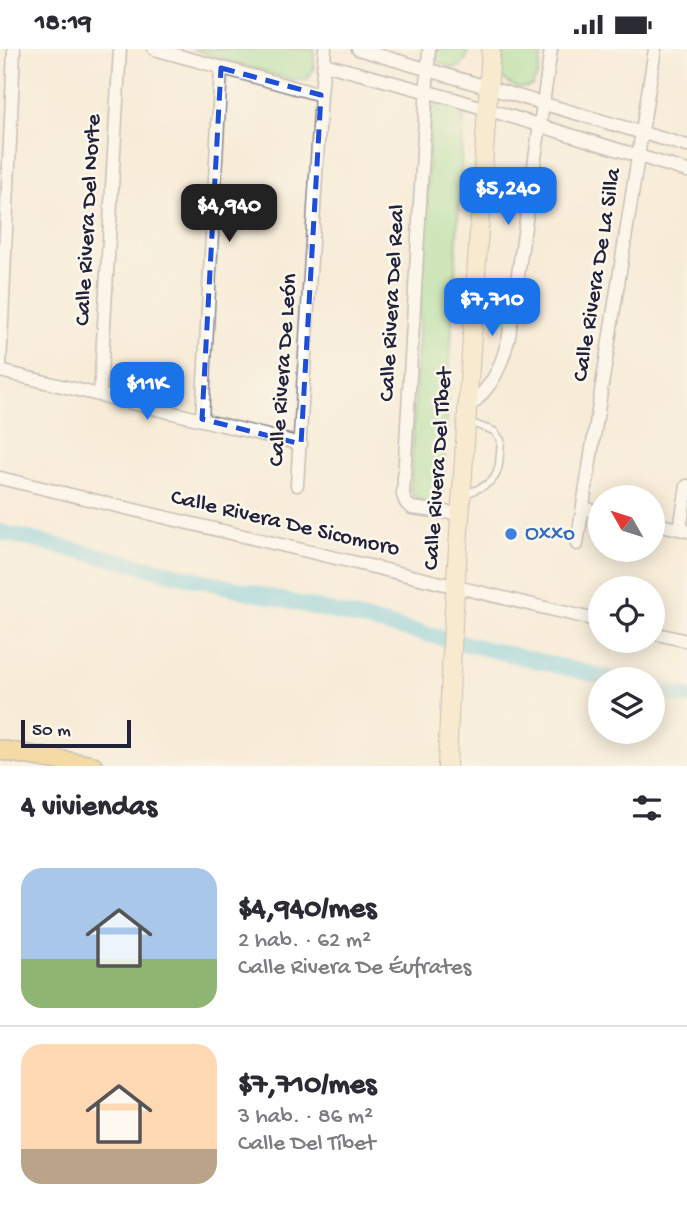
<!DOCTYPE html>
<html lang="es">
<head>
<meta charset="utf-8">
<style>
	body { margin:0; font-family:"Gochi Hand",sans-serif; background:#f2f2f3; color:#2b2b33; height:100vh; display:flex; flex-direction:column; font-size:26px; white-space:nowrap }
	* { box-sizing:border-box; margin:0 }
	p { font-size:23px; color:#7c7c81 }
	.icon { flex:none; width:38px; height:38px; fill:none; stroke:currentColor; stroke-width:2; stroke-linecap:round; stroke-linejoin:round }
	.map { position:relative; height:717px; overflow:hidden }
	.details { display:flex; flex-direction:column; background:#fff; flex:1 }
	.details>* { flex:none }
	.needle { width:46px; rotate:309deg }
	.controls { position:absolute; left:588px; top:436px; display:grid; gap:14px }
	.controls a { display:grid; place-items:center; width:77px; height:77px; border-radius:50%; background:#fff; box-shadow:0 4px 18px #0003; font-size:35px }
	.scale { position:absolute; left:21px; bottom:18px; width:110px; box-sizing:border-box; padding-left:7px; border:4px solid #22223b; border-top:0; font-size:19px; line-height:24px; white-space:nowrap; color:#22223b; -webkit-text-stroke:5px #fbf7ec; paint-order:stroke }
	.price { position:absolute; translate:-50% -60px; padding:0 16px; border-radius:14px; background:#1a73e8; color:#fff; font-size:23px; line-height:46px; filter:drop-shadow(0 2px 4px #0008) }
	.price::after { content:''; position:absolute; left:50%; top:42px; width:21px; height:16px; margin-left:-10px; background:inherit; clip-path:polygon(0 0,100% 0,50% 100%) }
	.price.selected { background:#222; color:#fff }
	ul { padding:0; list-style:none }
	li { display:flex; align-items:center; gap:21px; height:175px; padding:0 21px }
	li+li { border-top:2px solid #e1e1e2 }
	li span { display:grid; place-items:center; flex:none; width:196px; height:140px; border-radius:21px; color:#555 }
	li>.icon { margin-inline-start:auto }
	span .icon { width:84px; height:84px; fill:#fffc; stroke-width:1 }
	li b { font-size:30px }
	h2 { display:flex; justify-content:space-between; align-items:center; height:84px; padding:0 21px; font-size:30px }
	.status { display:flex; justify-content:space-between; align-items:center; height:49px; padding:0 35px; background:#fff; direction:ltr }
	.status svg { height:19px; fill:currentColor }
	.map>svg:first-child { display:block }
	.green { fill:#9bde95; stroke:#5e8068; stroke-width:2 }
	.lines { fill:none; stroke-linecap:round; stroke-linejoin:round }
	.canal { stroke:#62c6e0; stroke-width:16 }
	.lane-casing { stroke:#8c878a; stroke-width:9 }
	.street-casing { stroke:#8c878a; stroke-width:15 }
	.secondary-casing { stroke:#8c878a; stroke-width:20 }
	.primary-casing { stroke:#8c878a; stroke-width:22 }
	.lane { stroke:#fff; stroke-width:6 }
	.street { stroke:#fff; stroke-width:12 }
	.secondary { stroke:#f9e7c3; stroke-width:18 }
	.primary { stroke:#f1c369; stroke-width:19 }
	.marked { fill:none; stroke:#1d4ed8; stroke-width:5; stroke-dasharray:14 9; stroke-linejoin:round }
	.shop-dot { fill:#3f7fe0; stroke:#fbf7ec; stroke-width:2.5 }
	.labels { text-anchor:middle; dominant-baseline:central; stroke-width:5; stroke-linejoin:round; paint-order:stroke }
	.street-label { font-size:23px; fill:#22223b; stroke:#fbf7ec }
	.shop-label { font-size:23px; fill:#366cbe; stroke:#fbf7ec; text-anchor:start }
</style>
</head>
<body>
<div class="status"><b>18:19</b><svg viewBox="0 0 49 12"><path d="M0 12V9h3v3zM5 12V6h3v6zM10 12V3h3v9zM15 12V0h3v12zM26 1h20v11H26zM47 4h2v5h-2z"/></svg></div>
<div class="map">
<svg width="687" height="717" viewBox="0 0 687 717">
	<rect width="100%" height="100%" fill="#fbf7ec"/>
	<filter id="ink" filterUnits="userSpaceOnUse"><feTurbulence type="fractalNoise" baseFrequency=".0143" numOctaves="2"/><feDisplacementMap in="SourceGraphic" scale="14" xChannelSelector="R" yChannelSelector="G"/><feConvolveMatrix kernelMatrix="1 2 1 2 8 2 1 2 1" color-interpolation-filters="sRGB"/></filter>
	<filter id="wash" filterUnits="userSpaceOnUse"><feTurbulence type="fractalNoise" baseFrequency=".00686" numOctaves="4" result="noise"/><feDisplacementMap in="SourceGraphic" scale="28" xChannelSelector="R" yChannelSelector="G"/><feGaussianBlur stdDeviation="1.57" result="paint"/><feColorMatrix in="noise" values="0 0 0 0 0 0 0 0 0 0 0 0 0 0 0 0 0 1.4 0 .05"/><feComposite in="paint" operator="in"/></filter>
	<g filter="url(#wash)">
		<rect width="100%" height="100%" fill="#f7ecd8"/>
		<path class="green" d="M191 0H314V18L308 30 292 31Z
			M434 0H468C465 26 452 20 434 11Z
			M504 0H542L538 25 532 37C518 41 511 37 501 28Z
			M445 55 459 60 464 67 442 450C430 459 414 453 410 440L431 61 434 56Z"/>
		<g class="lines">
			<path class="canal" d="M0 483 613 630
				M653 640 687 648"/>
		</g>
	</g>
	<g filter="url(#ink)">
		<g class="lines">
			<g class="lane-casing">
				<path id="lane" d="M463 446C501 431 498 429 501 391L494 382 468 373"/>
			</g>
			<g class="street-casing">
				<path id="street" d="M154 0 321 46
					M358 0 687 97
					M429 0 403 446 406 454 412 459 460 465
					M324 15 454 50 687 122
					M0 318 14 0
					M0 322 301 395
					M100 345 120 0
					M468 359C493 336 501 320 509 287L551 0
					M202 370 221 19
					M0 429 600 572
					M297 436 321 46 325 0
					M583 459 600 463
					M653 474 687 482
					M680 480 687 437
					M577 495 655 0
					M653 584 687 592"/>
			</g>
			<g class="secondary-casing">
				<path id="secondary" d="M447 717 453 575 491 0"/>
			</g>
			<g class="primary-casing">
				<path id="primary" d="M0 701 93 717"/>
			</g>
			<use href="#lane" class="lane"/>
			<use href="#street" class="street"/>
			<use href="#secondary" class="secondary"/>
			<use href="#primary" class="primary"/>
		</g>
	</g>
	<path d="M0 0H687V717H0ZM221 19 321 46 301 395 202 370Z" fill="#f7ecd8" fill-opacity=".55" fill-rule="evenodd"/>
	<path class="marked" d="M221 19 321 46 301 395 202 370Z"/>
	<circle class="shop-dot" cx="511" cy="485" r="7"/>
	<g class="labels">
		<g class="street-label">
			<text transform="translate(89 171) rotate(-87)">Calle Rivera Del Norte</text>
			<text transform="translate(598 226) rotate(-81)">Calle Rivera De La Silla</text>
			<text transform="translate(393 254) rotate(-87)">Calle Rivera Del Real</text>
			<text transform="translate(284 321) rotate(-86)">Calle Rivera De León</text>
			<text transform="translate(439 420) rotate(-86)">Calle Rivera Del Tíbet</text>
			<text transform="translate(285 475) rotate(13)">Calle Rivera De Sicomoro</text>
		</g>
		<g class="shop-label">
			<text x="525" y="485">Oxxo</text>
		</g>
	</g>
</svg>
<div class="controls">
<a><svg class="needle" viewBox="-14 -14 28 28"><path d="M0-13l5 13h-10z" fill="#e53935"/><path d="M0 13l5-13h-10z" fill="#7c7c81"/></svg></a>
<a><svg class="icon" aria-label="locate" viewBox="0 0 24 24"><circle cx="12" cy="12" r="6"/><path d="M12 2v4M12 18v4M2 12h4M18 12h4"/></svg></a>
<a><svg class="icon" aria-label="layers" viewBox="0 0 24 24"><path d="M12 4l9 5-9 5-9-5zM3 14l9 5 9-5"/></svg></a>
</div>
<div class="scale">50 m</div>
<b class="price" style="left:508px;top:178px">$5,240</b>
<b class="price selected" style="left:229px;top:195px">$4,940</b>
<b class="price" style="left:492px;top:289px">$7,710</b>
<b class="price" style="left:147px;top:373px">$11K</b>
</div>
<section class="details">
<h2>4 viviendas<svg class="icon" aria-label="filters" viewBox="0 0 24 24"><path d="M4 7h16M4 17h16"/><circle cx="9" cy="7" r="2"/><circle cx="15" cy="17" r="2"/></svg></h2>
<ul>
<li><span style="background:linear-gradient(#a9c7e8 65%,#8fb573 0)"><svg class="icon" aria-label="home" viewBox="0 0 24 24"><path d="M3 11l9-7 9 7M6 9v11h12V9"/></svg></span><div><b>$4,940/mes</b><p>2 hab. · 62 m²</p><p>Calle Rivera De Éufrates</p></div></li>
<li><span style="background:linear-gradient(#ffd9b3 75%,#b9a48a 0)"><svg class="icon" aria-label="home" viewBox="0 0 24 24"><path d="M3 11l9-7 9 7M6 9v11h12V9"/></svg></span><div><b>$7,710/mes</b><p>3 hab. · 86 m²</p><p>Calle Del Tíbet</p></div></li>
</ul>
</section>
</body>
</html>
